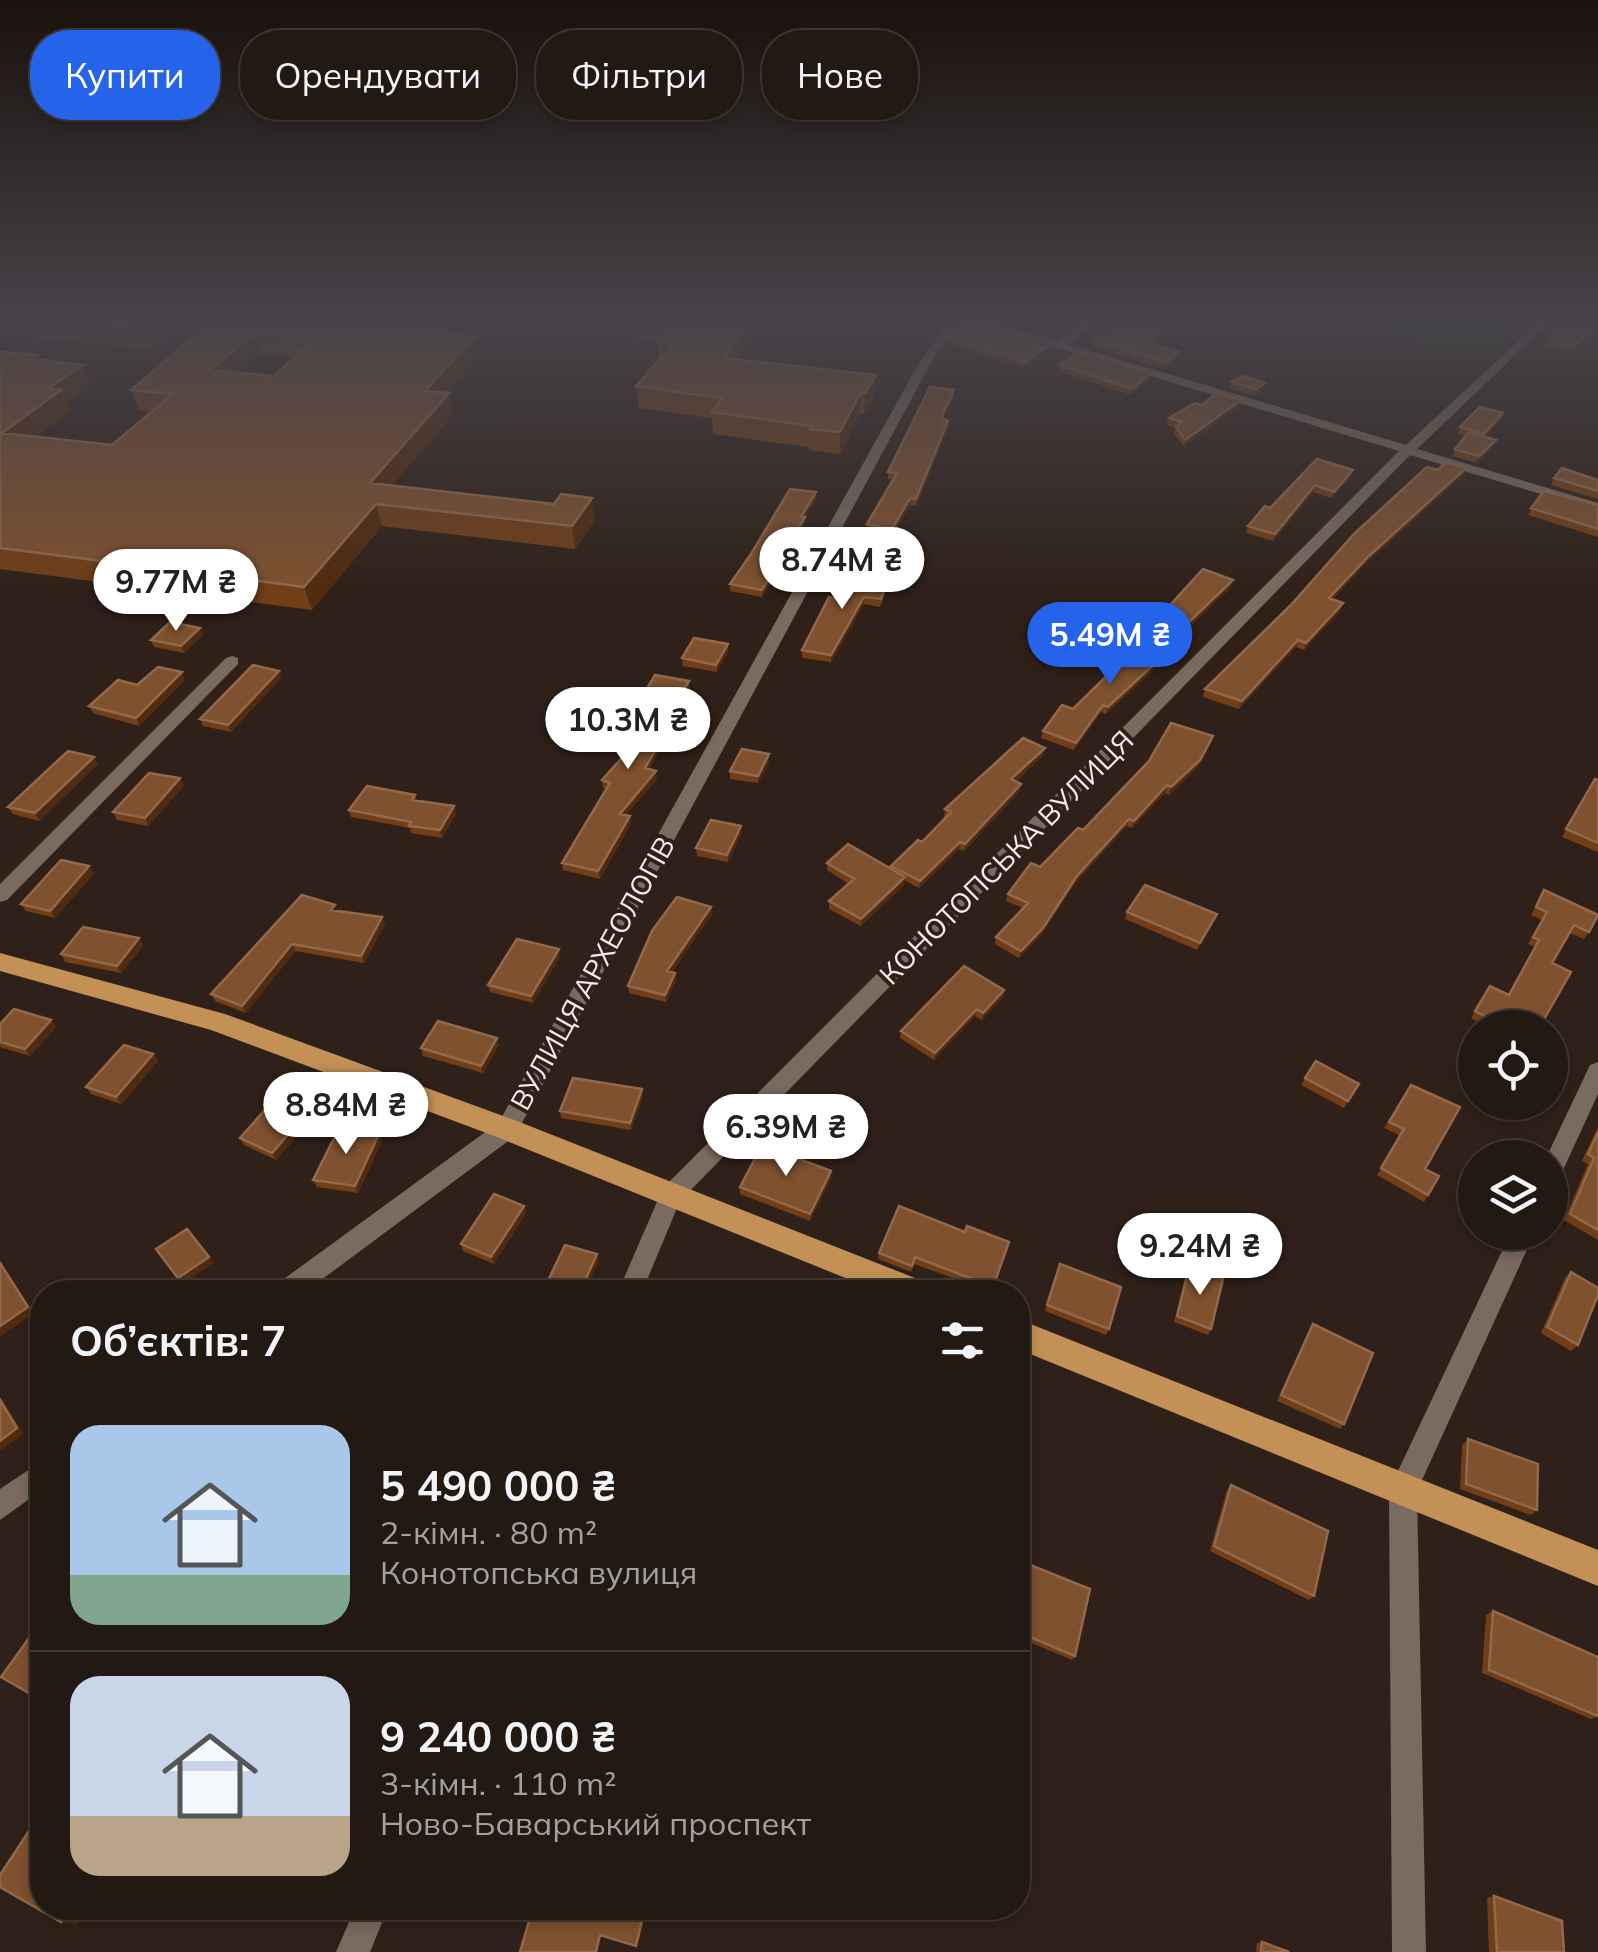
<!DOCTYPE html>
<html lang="uk">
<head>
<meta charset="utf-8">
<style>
	body { margin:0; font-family:Mulish,sans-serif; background:#2b221c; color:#f1f3f6; height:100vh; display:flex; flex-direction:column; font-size:38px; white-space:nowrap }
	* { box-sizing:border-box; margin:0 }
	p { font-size:32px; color:#a3a0a0 }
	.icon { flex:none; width:55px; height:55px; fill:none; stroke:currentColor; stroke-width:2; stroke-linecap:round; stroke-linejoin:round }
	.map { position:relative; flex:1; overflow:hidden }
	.details { position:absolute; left:30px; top:1280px; width:1000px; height:640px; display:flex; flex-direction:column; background:#231913; border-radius:40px; box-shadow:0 5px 15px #0003,0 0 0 2px #403833 }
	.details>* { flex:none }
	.guide { position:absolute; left:30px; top:30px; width:1000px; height:90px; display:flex; gap:20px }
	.fabs { position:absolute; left:1458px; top:1010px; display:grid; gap:20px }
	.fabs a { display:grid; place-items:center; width:110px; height:110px; border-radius:50%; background:#231913; box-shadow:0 5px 15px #0003,0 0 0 2px #403833; font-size:50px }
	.price { position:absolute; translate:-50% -85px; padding:0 22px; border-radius:35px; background:#fff; color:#222; font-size:32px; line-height:65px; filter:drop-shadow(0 2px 5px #0008) }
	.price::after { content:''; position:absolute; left:50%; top:60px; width:30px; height:22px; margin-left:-15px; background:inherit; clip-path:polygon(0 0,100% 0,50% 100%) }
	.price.on { background:#2563eb; color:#fff }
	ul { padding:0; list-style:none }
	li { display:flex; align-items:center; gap:30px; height:250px; padding:0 40px }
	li+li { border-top:2px solid #403833 }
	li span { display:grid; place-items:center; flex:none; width:280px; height:200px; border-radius:30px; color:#555 }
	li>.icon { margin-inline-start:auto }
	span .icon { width:120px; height:120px; fill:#fffc; stroke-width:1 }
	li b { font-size:42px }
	h2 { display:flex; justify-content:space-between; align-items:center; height:120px; padding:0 40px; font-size:42px }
	.tag { padding:0 35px; border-radius:40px; background:#231913; box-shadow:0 5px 15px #0003,0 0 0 2px #403833; font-size:35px; line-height:90px }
	.tag.on { background:#2563eb; color:#fff }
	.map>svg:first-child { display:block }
	.green { fill:#1d3a15 }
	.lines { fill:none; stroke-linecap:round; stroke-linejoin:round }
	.minor { fill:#7b6a60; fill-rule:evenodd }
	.primary { fill:#c39155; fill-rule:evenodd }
	.wall { fill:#713e18; fill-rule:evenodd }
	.shaded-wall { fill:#512b0f }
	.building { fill:#7f512f; stroke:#92694b; stroke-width:2.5; fill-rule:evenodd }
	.labels { text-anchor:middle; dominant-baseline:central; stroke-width:8; stroke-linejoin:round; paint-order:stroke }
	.street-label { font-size:28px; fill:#f6ece6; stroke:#2f2119 }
</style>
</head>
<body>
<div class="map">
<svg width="1598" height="1952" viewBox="0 0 1598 1952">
	<rect width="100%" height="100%" fill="#2f2119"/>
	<path class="green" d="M1350 320H1515L1490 362Z"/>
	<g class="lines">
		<path class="minor" d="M970 320H987L1057 341 1088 320H1100L1068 344 1406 445 1541 320H1552L1417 449 1598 503V511L1410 455 680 1201 642 1292H618L663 1188 1399 451 984 326C953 327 943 343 928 368L515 1136 305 1292H274L277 1284 499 1122 916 368 942 331Z
			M232 656 238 658V664L7 900 0 902V884L226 658Z
			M1598 1062V1094L1558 1181 1550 1184V1158H1546L1590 1065Z
			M1511 1232H1535L1417 1491 1426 1952H1392L1389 1490Z
			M42 1461V1490L0 1520V1489Z
			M355 1908H388L370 1952H336Z"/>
		<path class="primary" d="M0 953 225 1014 517 1121 925 1282 929 1292H880L497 1137 211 1030 0 971Z
			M1018 1319 1598 1550V1586L1018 1349Z"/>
	</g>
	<path class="wall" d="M0 320H190L152 349 0 334Z
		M205 320H446L449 334 479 356 446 393 453 414 392 485 595 520 575 549 382 526 312 610 0 569V352L40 360 82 365 91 385 67 403 70 411 36 436 112 445 152 412 140 411 131 390 209 324ZM261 353 296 356 274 376 238 372Z
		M568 320H761L738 359 875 396 864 414H860L840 454 809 450V447L713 434 712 418 639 408 636 386 659 361 657 342 658 340 570 331Z
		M1598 320V329L1570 353 1545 347 1548 340Z
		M1164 337 1152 344 1178 358 1164 369 1094 348 1095 341Z
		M949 338 1045 347 1044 354 1024 368 949 344Z
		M1059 365 1150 380 1131 395 1058 371Z
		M1231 382 1263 390 1255 396 1230 388Z
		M954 390 953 397 943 419 948 428 916 506 910 505 892 536 866 531 867 524 893 479H888V472Z
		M1202 405 1239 407 1184 446 1174 434 1176 428 1167 425 1169 418Z
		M1503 413 1500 420 1485 437 1496 440 1493 447 1476 463 1453 456 1455 449 1466 436 1458 434 1460 427Z
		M1317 459 1351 477 1331 498 1313 492 1273 541 1246 533 1248 526 1270 508Z
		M1466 468 1463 475 1366 563 1332 600 1341 610 1304 650 1296 647 1239 709 1203 697 1205 689 1438 470Z
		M1554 478 1598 480V499L1551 485Z
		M816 492V499L805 517V524L762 597 730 591V584Z
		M1598 505V537L1528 515 1531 508Z
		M888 578V586L880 607 864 604 831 662 802 658V650L838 599Z
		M1231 587 1185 631 1160 621 1162 614Z
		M203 635 184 653 154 647 151 640Z
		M728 644V651L717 672 683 666 682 658Z
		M1177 648 1106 714 1101 712 1074 750 1041 738 1043 731 1073 709Z
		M279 671 281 678 231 732 203 726 200 719Z
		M185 680 139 726 93 713 89 706 137 685Z
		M690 688 680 706 682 714 649 769 657 779 626 815 630 816 631 824 600 879 563 870 562 863 607 789 603 788 602 780 631 747 619 745 618 738Z
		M1211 743 1198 767 1169 795 1165 793 1132 828 1127 826 1075 883 1041 935 1019 958 995 944 996 937 1023 908 1006 901 1008 894 1083 830Z
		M1045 748 1043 755 1016 782 1020 791 964 851 959 849 919 888 904 880V885L861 926 829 909V901L849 884 827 870V863L890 869 891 866 922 842 946 818 944 817 945 809Z
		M769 761 758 783 730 779V771Z
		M98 764 39 821 13 814 8 807Z
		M180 778 184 786 148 826 117 820 113 812Z
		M1595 779 1598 780V852L1562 837Z
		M415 795 417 801 456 814 442 838 411 833 410 828 351 817 349 810Z
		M741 826V834L728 862 697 856 696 848Z
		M94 873 55 918 26 911 21 904Z
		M1544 890 1589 932 1584 939 1570 933 1484 1025 1471 1018 1490 986 1508 995 1535 947 1528 944 1542 920 1531 915Z
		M711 907 712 914 672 972 675 973 676 980 666 1002 629 993 628 986Z
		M338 911 382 917 385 924 364 963 295 951 246 1013 215 1001 211 994Z
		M1127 912 1217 914 1197 950 1125 919Z
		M139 938 143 946 121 973 65 962 61 954Z
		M560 956 533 1003 490 992 488 985Z
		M1004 990 1003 997 982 1020 975 1016 934 1060 900 1038 901 1031Z
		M51 1020 56 1027 30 1056 0 1047V1024Z
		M497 1038 499 1045 483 1073 423 1056 421 1048Z
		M1475 1040V1077L1459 1068Z
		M153 1054 158 1061 121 1104 91 1094 86 1087Z
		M1305 1078 1359 1084 1344 1108 1301 1085Z
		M1411 1085 1428 1195 1424 1202 1377 1175 1399 1135 1384 1128Z
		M642 1089 643 1096 631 1130 561 1118 560 1111Z
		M308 1112 312 1119 276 1160 244 1145 240 1138Z
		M1598 1127V1240L1564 1220 1588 1164 1582 1161Z
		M379 1134 382 1141 358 1193 317 1187 313 1180Z
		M831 1171V1178L810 1221 740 1194V1187Z
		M524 1206 526 1213 494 1264 463 1251 461 1244Z
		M965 1232 1009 1242 992 1292 914 1264 911 1272 878 1259 879 1253Z
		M1060 1264 1109 1329 1106 1335 1045 1311Z
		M1189 1267 1211 1329 1208 1335 1174 1322Z
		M1571 1272 1578 1345 1571 1351 1541 1333 1565 1278Z
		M1313 1324 1344 1424 1340 1429 1277 1401Z
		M1468 1439 1537 1510 1531 1515 1460 1489 1462 1445Z
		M1231 1485 1314 1596 1309 1600 1210 1551 1227 1490Z
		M1018 1560 1075 1656 1072 1660 1018 1637Z
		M1493 1611 1598 1657V1716L1591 1719 1482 1673 1486 1615Z
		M1494 1896 1564 1952H1489L1487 1898Z
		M1262 1942 1289 1952H1256L1257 1943Z"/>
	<path class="shaded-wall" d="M156 320H190L152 349 144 329Z
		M444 320H446L450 339 433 332Z
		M748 320H761L726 379 725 358Z
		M1598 325V329L1570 353 1573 347Z
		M1165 330 1164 337 1144 349 1146 342Z
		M255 333 261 353 218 390 210 370Z
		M475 336 479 356 429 412 425 391Z
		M1045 347 1044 354 1024 368 1025 362Z
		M1179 352 1178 358 1164 369 1166 362Z
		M82 365 91 385 67 403 70 411 13 454 2 433 49 388Z
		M1151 373 1150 380 1131 395 1132 389Z
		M876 375 875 396 864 414 865 393Z
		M1265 383 1263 390 1255 396 1256 389Z
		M954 390 953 397 940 425 941 418Z
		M861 392 860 414 840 454V432Z
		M449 393 453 414 376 504 382 526 312 610 304 587 370 483Z
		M1241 400 1239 407 1184 446 1185 440Z
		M1503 413 1500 420 1481 441 1484 434Z
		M948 421V428L916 506V499Z
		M1496 440 1493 447 1476 463 1479 456Z
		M1466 468 1463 475 1366 563 1326 606 1329 598 1369 556Z
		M1353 470 1351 477 1331 498 1334 492Z
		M1315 485 1313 492 1273 541 1275 534Z
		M816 492V499L801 524V517Z
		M592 498 595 520 575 549 572 526Z
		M910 498V505L892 536V529Z
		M805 517V524L762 597V590Z
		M1233 580 1231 587 1185 631 1187 624Z
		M864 597V604L831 662V655Z
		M1343 603 1341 610 1304 650 1306 643Z
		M200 628 203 635 184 653 181 646Z
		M1298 640 1296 647 1239 709 1242 701Z
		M1179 641 1177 648 1106 714 1108 707Z
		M728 644V651L717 672 716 665Z
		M279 671 281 678 231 732 228 725Z
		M182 672 185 680 139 726 136 718Z
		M689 681 690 688 677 711 676 703Z
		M1103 705 1101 712 1074 750 1076 743Z
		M681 707 682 714 646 775 645 768Z
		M1213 736 1198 767 1169 795 1171 787Z
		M1045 748 1043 755 1010 787 1011 779Z
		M769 754V761L758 783V776Z
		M94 757 98 764 39 821 35 813Z
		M656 771 657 779 621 821 620 814Z
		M180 778 184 786 148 826 145 818Z
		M1021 784 1020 791 964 851 965 844Z
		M1167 785 1165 793 1132 828 1134 821Z
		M454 806 456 814 442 838 440 830Z
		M630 816 631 824 600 879 598 871Z
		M1129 819 1127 826 1075 883 1041 935 1019 958 1021 951 1077 876Z
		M741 826V834L728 862 727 855Z
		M960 842 959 849 919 888 920 881Z
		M89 866 94 873 55 918 50 911Z
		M905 877 904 885 861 926V919Z
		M711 907 712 914 668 978 667 971Z
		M382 917 385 924 364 963 361 956Z
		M139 938 143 946 121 973 117 966Z
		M292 944 295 951 246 1013 242 1006Z
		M559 949 560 956 533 1003 531 996Z
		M675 973 676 980 666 1002 665 995Z
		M1004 990 1003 997 982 1020 983 1013Z
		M977 1009 975 1016 934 1060 935 1053Z
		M51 1020 56 1027 30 1056 25 1049Z
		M497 1038 499 1045 483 1073 481 1066Z
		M153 1054 158 1061 121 1104 116 1097Z
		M642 1089 643 1096 631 1130 630 1123Z
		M308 1112 312 1119 276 1160 272 1153Z
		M379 1134 382 1141 358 1193 355 1186Z
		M831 1171V1178L810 1221V1214Z
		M524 1206 526 1213 494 1264 491 1257Z
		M597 1254 599 1260 585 1292H580Z
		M209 1257 214 1263 183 1284 178 1278Z
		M0 1261 34 1313 1 1336 0 1335Z
		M0 1396 24 1434 0 1451Z
		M70 1908H88L77 1925 61 1922Z
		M645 1908H647L637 1947 636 1946Z"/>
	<path class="building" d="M54 320H156L144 329Z
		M213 320H444L433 332 475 336 425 391 449 393 370 483 554 504 561 494 592 498 572 526 376 504 304 587 0 548V352L38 355 32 359 82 365 49 388 61 390 2 433 112 445 173 394 131 390ZM255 333 316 338 274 376 210 370Z
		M661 320H748L725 358 876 375 865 393 861 392 840 432 810 429 811 426 712 412 722 398 636 386 673 344 657 342 672 321Z
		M1128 320 1165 330 1146 342 1179 352 1166 362 1095 341Z
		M1570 320H1598V325L1573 347 1548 340Z
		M972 325 1045 347 1025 362 949 338Z
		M1079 352 1151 373 1132 389 1059 365Z
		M1242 376 1265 383 1256 389 1231 382Z
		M930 387 954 390 941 418 948 421 916 499 910 498 892 529 867 524 897 473 888 472Z
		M1217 393 1241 400 1185 440 1176 427 1182 422 1169 418 1195 403 1202 405Z
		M1480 407 1503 413 1484 434 1460 427Z
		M1469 432 1496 440 1479 456 1455 449Z
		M1317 459 1353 470 1334 492 1315 485 1275 534 1248 526 1265 506 1270 508Z
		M1445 462 1466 468 1369 556 1329 598 1343 603 1306 643 1298 640 1242 701 1205 689 1290 606 1354 534 1427 467 1438 470Z
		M1562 468 1598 480V491L1554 478Z
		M790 489 816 492 801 517H805L762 590 730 584 751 554Z
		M1544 491 1598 505V529L1531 508Z
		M1203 569 1233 580 1187 624 1162 614Z
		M848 574 888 578 881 599 864 597 831 655 802 650 829 597 838 599Z
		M170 622 200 628 181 646 151 640Z
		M1153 630 1179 641 1108 707 1103 705 1076 743 1043 731 1062 705 1073 709Z
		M694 638 728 644 716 665 682 658Z
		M253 665 279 671 228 725 200 719Z
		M158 667 182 672 136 718 89 706 118 680 137 685Z
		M655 675 689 681 676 703 681 707 645 768 656 771 620 814 630 816 598 871 562 863 610 783 602 780 637 741 618 738Z
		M1171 723 1213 736 1200 760 1171 787 1167 785 1134 821 1129 819 1077 876 1043 928 1021 951 996 937 1028 903 1008 894 1031 863 1040 867 1078 828 1083 830 1149 761Z
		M1023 738 1045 748 1011 779 1021 784 965 844 960 842 920 881 891 866 918 840 922 842 951 812 945 809Z
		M742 749 769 754 758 776 730 771Z
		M68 751 94 757 35 813 8 807Z
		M149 773 180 778 145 818 113 812Z
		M1595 779 1598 780V843L1566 829Z
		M367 786 415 795 412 800 454 806 440 830 409 826 411 822 349 810Z
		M711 820 741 826 727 855 696 848Z
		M848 844 905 877 861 919 829 901 854 879 827 863Z
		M61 860 89 866 50 911 21 904Z
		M1145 885 1217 914 1200 943 1127 912Z
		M1544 890 1598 915 1589 932 1574 925 1552 963 1571 972 1539 1028H1483L1488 1018 1475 1011 1490 986 1509 995 1539 940 1533 937 1547 912 1536 907Z
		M302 895 335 905 331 910 382 917 361 956 292 944 242 1006 211 994Z
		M677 897 711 907 667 971 675 973 665 995 628 986 652 931Z
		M83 927 139 938 117 966 61 954Z
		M517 939 559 949 531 996 488 985Z
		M964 966 1004 990 983 1013 977 1009 935 1053 901 1031Z
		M14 1009 51 1020 25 1049 0 1042V1024Z
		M438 1021 497 1038 481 1066 421 1048Z
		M1475 1041V1067L1463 1061Z
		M124 1045 153 1054 116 1097 86 1087Z
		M1316 1061 1359 1084 1348 1101 1305 1078Z
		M573 1078 642 1089 630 1123 560 1111Z
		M1411 1085 1460 1107 1425 1169 1439 1176 1428 1195 1381 1168 1404 1129 1389 1122Z
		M276 1097 308 1112 272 1153 240 1138Z
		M339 1128 379 1134 355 1186 313 1180Z
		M1598 1132V1230L1570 1214 1594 1158 1588 1154Z
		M762 1145 831 1171 810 1214 740 1187Z
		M494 1194 524 1206 491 1257 461 1244Z
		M899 1206 965 1232 967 1226 1009 1242 993 1287 915 1257 912 1266 879 1253Z
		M187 1229 209 1257 178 1278 156 1249Z
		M565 1245 597 1254 580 1292H563L545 1287Z
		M0 1263 28 1307 0 1326Z
		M1060 1264 1121 1287 1109 1329 1047 1305Z
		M1189 1267 1223 1279 1211 1329 1177 1316Z
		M1571 1272 1598 1288V1295L1578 1345 1547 1327Z
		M683 1280 715 1292H676Z
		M1313 1324 1373 1353 1344 1424 1281 1395Z
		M0 1400 17 1428 0 1441Z
		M1468 1439 1538 1464 1537 1510 1466 1484Z
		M1231 1485 1328 1531 1314 1596 1214 1546Z
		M1018 1560 1090 1589 1075 1656 1018 1632Z
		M1493 1611 1598 1657V1716L1489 1670Z
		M42 1620V1694L39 1699 1 1677Z
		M42 1811V1908H70L61 1922 0 1887V1875Z
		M1494 1896 1562 1921 1564 1952H1497Z
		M533 1908H645L636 1946 600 1935 596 1952H520Z
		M1262 1942 1289 1952H1261Z"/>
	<linearGradient id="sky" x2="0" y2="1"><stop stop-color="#1a120e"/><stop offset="0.54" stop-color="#474349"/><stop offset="1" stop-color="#474349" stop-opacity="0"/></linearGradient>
	<rect width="1598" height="593" fill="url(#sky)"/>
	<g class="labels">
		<g class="street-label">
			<text transform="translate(1006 857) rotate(-45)">КОНОТОПСЬКА ВУЛИЦЯ</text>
			<text transform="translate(592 973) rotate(-61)">ВУЛИЦЯ АРХЕОЛОГІВ</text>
		</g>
	</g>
</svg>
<div class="fabs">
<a><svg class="icon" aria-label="locate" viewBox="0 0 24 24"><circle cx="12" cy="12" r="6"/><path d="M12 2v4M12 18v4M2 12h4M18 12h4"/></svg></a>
<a><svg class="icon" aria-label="layers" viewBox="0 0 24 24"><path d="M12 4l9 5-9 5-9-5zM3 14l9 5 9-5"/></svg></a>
</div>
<b class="price" style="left:842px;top:612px">8.74M ₴</b>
<b class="price" style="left:176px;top:634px">9.77M ₴</b>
<b class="price on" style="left:1110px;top:687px">5.49M ₴</b>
<b class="price" style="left:628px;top:772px">10.3M ₴</b>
<b class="price" style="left:346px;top:1157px">8.84M ₴</b>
<b class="price" style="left:786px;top:1179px">6.39M ₴</b>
<b class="price" style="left:1200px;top:1298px">9.24M ₴</b>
<div class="guide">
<a class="tag on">Купити</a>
<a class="tag">Орендувати</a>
<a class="tag">Фільтри</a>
<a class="tag">Нове</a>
</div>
<section class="details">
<h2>Об’єктів: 7<svg class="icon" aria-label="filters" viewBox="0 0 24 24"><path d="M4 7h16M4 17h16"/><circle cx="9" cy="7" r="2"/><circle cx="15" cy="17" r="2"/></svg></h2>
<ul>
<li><span style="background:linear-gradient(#a9c7e8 75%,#7fa58c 0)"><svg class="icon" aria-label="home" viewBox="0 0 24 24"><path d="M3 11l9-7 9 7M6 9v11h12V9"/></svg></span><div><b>5 490 000 ₴</b><p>2-кімн. · 80 m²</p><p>Конотопська вулиця</p></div></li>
<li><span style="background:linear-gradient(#c9d6e8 70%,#b9a48a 0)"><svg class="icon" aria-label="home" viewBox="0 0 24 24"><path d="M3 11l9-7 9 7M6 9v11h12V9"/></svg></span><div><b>9 240 000 ₴</b><p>3-кімн. · 110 m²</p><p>Ново-Баварський проспект</p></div></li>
</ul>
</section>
</div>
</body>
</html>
